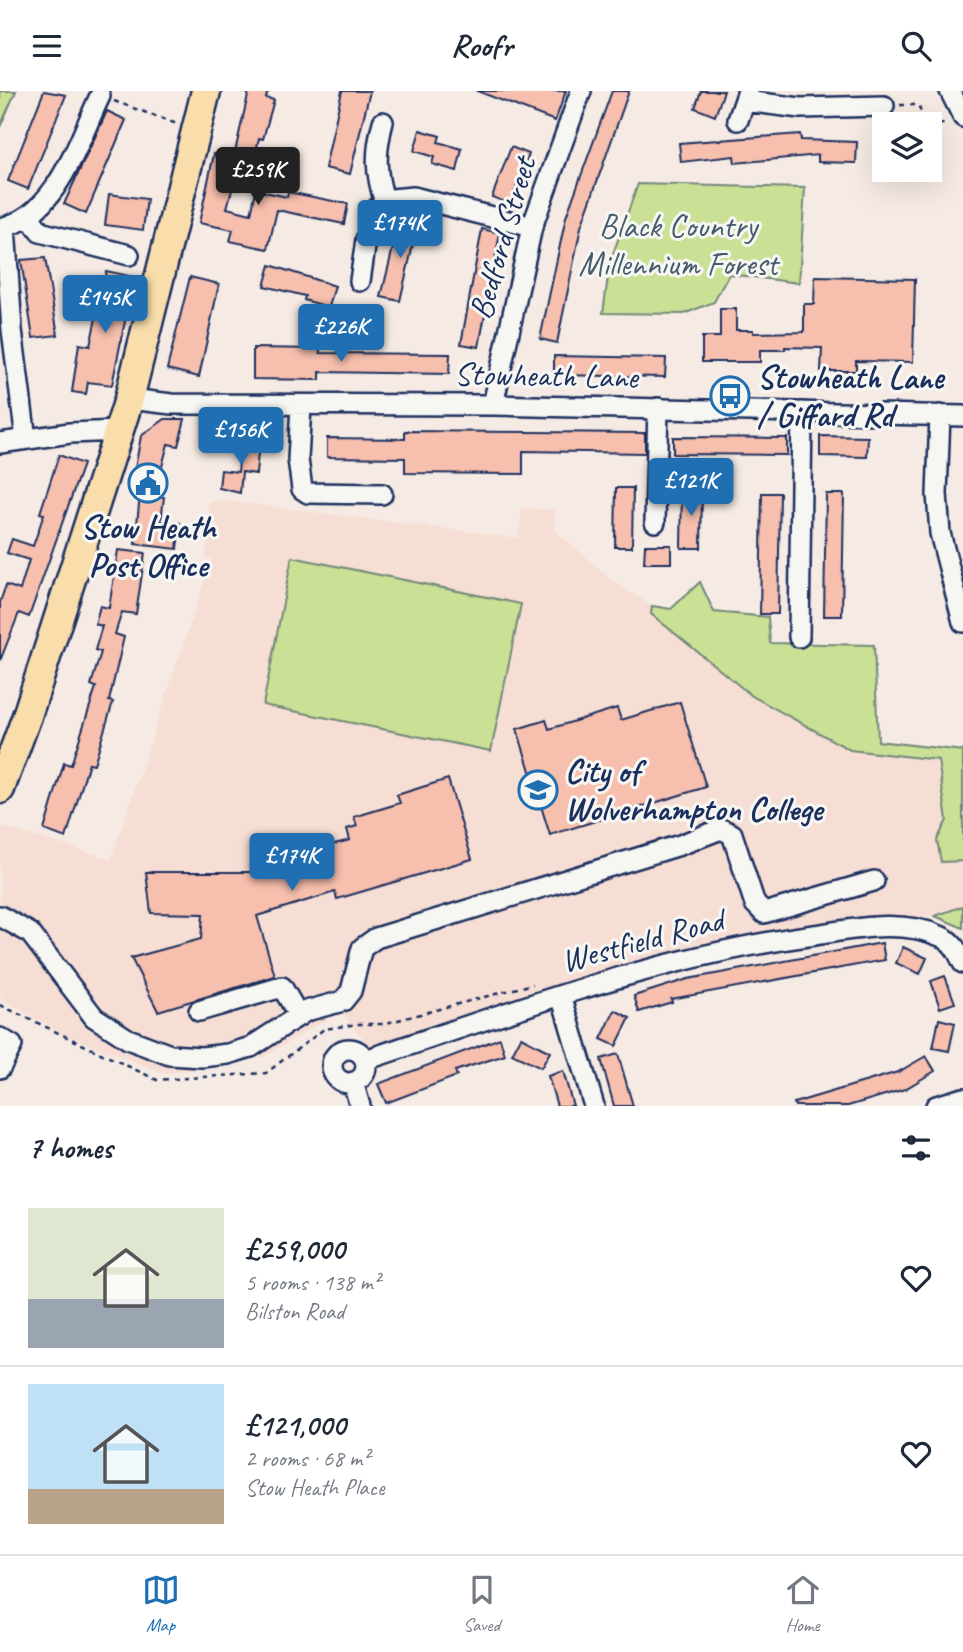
<!DOCTYPE html>
<html lang="en">
<head>
<meta charset="utf-8">
<style>
	body { margin:0; font-family:Caveat,sans-serif; background:#f6f6f7; color:#1f2937; height:100vh; display:flex; flex-direction:column; font-size:26px; white-space:nowrap }
	* { box-sizing:border-box; margin:0 }
	p { font-size:23px; color:#747a83 }
	.icon { flex:none; width:38px; height:38px; fill:none; stroke:currentColor; stroke-width:2; stroke-linecap:round; stroke-linejoin:round }
	.map { position:relative; height:1015px; overflow:hidden }
	.sheet { display:flex; flex-direction:column; background:#fff; flex:1 }
	.sheet>* { flex:none }
	.buttons { position:absolute; left:872px; top:21px; display:grid; gap:14px }
	.buttons a { display:grid; place-items:center; width:70px; height:70px; border-radius:0px; background:#fff; box-shadow:0 7px 28px #0002; font-size:35px }
	.price { position:absolute; translate:-50% -60px; padding:0 16px; border-radius:7px; background:#1f6fb2; color:#fff; font-size:23px; line-height:46px; filter:drop-shadow(0 2px 4px #0008) }
	.price::after { content:''; position:absolute; left:50%; top:42px; width:21px; height:16px; margin-left:-10px; background:inherit; clip-path:polygon(0 0,100% 0,50% 100%) }
	.price.active { background:#222; color:#fff }
	ul { padding:0; list-style:none }
	li { display:flex; align-items:center; gap:21px; height:175px; padding:0 28px }
	li+li { border-top:2px solid #e0e1e3 }
	li span { display:grid; place-items:center; flex:none; width:196px; height:140px; border-radius:0px; color:#555 }
	li>.icon { margin-inline-start:auto }
	span .icon { width:84px; height:84px; fill:#fffc; stroke-width:1 }
	li b { font-size:30px }
	h2 { display:flex; justify-content:space-between; align-items:center; height:84px; padding:0 28px; font-size:30px }
	header { display:flex; justify-content:space-between; align-items:center; height:91px; padding:0 28px; background:#fff; font-size:32px; font-weight:700 }
	.menu { display:flex; justify-content:space-around; align-items:center; height:98px; border-top:2px solid #e0e1e3; background:#fff; font-size:19px; color:#747a83 }
	.menu a { display:grid; justify-items:center; gap:4px }
	.menu .active { color:#1f6fb2 }
	.map>svg:first-child { display:block }
	.built { fill:#f6ded4 }
	.green { fill:#c9e095; stroke:#72887a; stroke-width:2 }
	.building { fill:#f7bfad; stroke:#1b2f5e; stroke-width:2 }
	.lines { fill:none; stroke-linecap:round; stroke-linejoin:round }
	.minor-casing { stroke:#1b2f5e; stroke-width:24 }
	.highway-casing { stroke:#1b2f5e; stroke-width:33 }
	.path { stroke:#1b2f5e; stroke-width:2.5; stroke-dasharray:5 5; stroke-linecap:butt }
	.minor { stroke:#f6f6f2; stroke-width:19 }
	.highway { stroke:#f9deab; stroke-width:28 }
	.labels { text-anchor:middle; dominant-baseline:central; stroke-width:6; stroke-linejoin:round; paint-order:stroke }
	.park-label { font-size:33px; fill:#465b6c; stroke:#f6f6f2 }
	.street-label { font-size:33px; fill:#1b2f5e; stroke:#f6f6f2 }
	.poi-label { font-size:33px; font-weight:bold; fill:#1b2f5e; stroke:#f6f6f2; text-anchor:start }
</style>
</head>
<body>
<header><svg class="icon" aria-label="menu" viewBox="0 0 24 24"><path d="M4 6h16M4 12h16M4 18h16"/></svg>Roofr<svg class="icon" aria-label="search" viewBox="0 0 24 24"><circle cx="10" cy="10" r="6"/><path d="M15 15l6 6"/></svg></header>
<div class="map">
<svg width="963" height="1015" viewBox="0 0 963 1015">
	<rect width="100%" height="100%" fill="#f6ebe4"/>
	<filter id="ink" filterUnits="userSpaceOnUse"><feTurbulence type="fractalNoise" baseFrequency=".0143" numOctaves="2"/><feDisplacementMap in="SourceGraphic" scale="14" xChannelSelector="R" yChannelSelector="G"/><feConvolveMatrix kernelMatrix="1 2 1 2 8 2 1 2 1" color-interpolation-filters="sRGB"/></filter>
	<g filter="url(#ink)">
		<path class="built" d="M218 409 518 447 522 417 555 419V439L612 489 652 515 671 518 700 491 714 521 768 526 770 552 788 553 850 659 938 669 947 730 937 749 941 771 963 770V815L935 825 842 827 710 853 370 956 340 920 264 966 165 983 61 942 0 907V738L1 735 111 768 212 468 206 467 209 412Z"/>
		<path class="green" d="M0 0H16L0 36Z
			M638 93 805 97 799 192 729 183 714 211 684 223 603 222 610 171Z
			M292 466 521 513 491 660 263 614Z
			M700 491 714 521 768 526 770 552 874 554 878 650 963 660V770L941 771 937 749 947 729 938 669 850 659 752 605 651 523 652 515 671 518Z
			M963 815V837L935 825Z"/>
		<path class="building" d="M44 0 66 4 28 98 8 90Z
			M249 0H268L266 7 274 9 263 48 259 47 254 69 234 65Z
			M342 0H370L350 83 325 77Z
			M477 0H566L555 30Z
			M612 0H629L581 136 557 252 540 248 566 126Z
			M701 0H724L715 25 695 17Z
			M107 20 126 29 86 123 64 113Z
			M420 39 440 45 438 51 462 58 457 80 432 73 434 66 414 60Z
			M800 43 801 49 857 51 856 72 818 71V64L735 72 734 65 681 71 679 52Z
			M511 56 529 63 510 113 492 106Z
			M214 63 240 70 227 117 251 123 256 99 287 106 288 101 348 113 344 133 277 119 268 158 230 150 233 139 199 132Z
			M109 103 147 108 143 139 105 134Z
			M400 128 418 132 400 210 381 206Z
			M482 138 500 142 479 256 461 253Z
			M45 167 58 244 33 247 21 169Z
			M270 174 335 195 329 216 304 209 305 205 264 195Z
			M106 180 134 186 112 294 88 291 86 303 72 301 79 253 90 255Z
			M190 186 219 193 199 286 167 278Z
			M815 186 915 188 913 271 856 270V280H821L822 257 785 256V259H760V271H702V246H720V218H736V239H753V242L804 241V213H814Z
			M253 257 320 258V262L450 263 449 283 320 281V289L253 288Z
			M554 265 666 267 665 286 554 284Z
			M165 328H185L178 355 168 353 160 383 135 377 141 345Z
			M405 340 645 342V362L523 360V383L405 382V367L327 366V347L405 348Z
			M820 345 868 346 867 366 820 365Z
			M673 346 787 347V364L673 363Z
			M241 350 259 352 256 383 242 381 240 402 219 397 221 379 238 381Z
			M59 364 83 373 29 526 19 522 0 570V511L6 494 20 499 29 469 7 462 12 448 33 455 44 423 40 422Z
			M616 397H633L632 456H615Z
			M682 397 702 398 701 457H681Z
			M762 402H780L778 523H760Z
			M140 403 164 406 161 430 180 432 177 458 135 453Z
			M826 403H844L842 525H824Z
			M645 454H671V472H644Z
			M118 459 145 462 136 523 122 521 115 543 124 546 109 610 113 611 94 673 89 672 66 747 44 739 64 672 71 674 96 596 91 594 101 561 95 559 102 535 95 533 100 515 109 517Z
			M680 611 706 696 550 744 517 638 546 629 549 638 617 617 621 629Z
			M448 688 472 768 337 808 335 801 257 825 275 885 158 920 131 867 201 848 203 823 151 822 146 781H259L325 761 323 756 350 749 347 738 357 735 354 726 400 712 397 704Z
			M882 852 885 869 671 908 672 911 639 921 634 905 688 888Z
			M903 856 927 867 920 883 896 872Z
			M945 885 955 912 940 917 931 890Z
			M615 919 630 927 616 955 601 948Z
			M939 928 955 932 949 960 933 957Z
			M521 946 550 961 541 977 512 963Z
			M500 947 505 964 455 980 457 985 386 1012 378 993Z
			M618 963 633 1015H614L601 968Z
			M926 965 935 980 905 998 848 1015H795L794 1012 898 981Z
			M563 980 573 1015H557L548 985Z"/>
		<g class="lines">
			<g class="minor-casing">
				<path id="minor" d="M950 0 963 26
					M745 10 800 17 884 15
					M738 29 748 0
					M383 31C375 62 375 81 385 112
					M29 125 40 141 129 164
					M5 136 12 239 26 348
					M0 137C56 126 78 51 100 5
					M360 190 366 149 377 117 392 108 413 106 532 136
					M129 308 172 313 493 314 963 325
					M493 314 532 136 581 0
					M301 315 298 368 302 398 308 402 382 403
					M940 324 937 403 940 442 963 531
					M0 352 70 342 119 340
					M655 431 658 317
					M799 546 802 321
					M0 825 30 842 94 926 128 948 170 964 202 966 228 963 251 956 306 920 343 910 351 900 362 857 376 847 680 754 721 738 732 743 755 813 764 822 874 790
					M561 904 594 1015
					M199 920 282 896 299 925
					M0 947 12 954 0 977
					M332 975a17 17 0 1 1 34 0a17 17 0 1 1-34 0Z
					M365 969C513 920 660 865 814 844 855 838 901 828 940 845 953 850 958 861 963 872
					M353 991 360 1015
					M936 1015 963 1007"/>
			</g>
			<g class="highway-casing">
				<path id="highway" d="M0 698 27 625 129 308 206 0"/>
			</g>
			<path class="path" d="M114 10 177 33
				M900 14H918L926 33
				M929 36 946 32
				M0 914 157 989 266 982 324 938 357 933H383L533 893"/>
			<use href="#minor" class="minor"/>
			<use href="#highway" class="highway"/>
		</g>
	</g>
	<defs>
		<g id="bus-ring" transform="scale(2.0125)"><circle r="9.5" fill="#f6f6f2" stroke="#1f6fb2" stroke-width="1.5"/><path d="M-5-6H5V4H4V6H2V4H-2V6H-4V4H-5ZM-3.5-4V0h7V-4ZM-3.5 1.2v1.5H-2V1.2ZM2 1.2v1.5H3.5V1.2Z" fill="#1f6fb2"/></g>
		<g id="civic-ring" transform="scale(2.0125)"><circle r="9.5" fill="#f6f6f2" stroke="#1f6fb2" stroke-width="1.5"/><path d="M-.6-6.5H3V-4.5H.6V-3L4-1V1h2V6H-6V1h2V-1L-.6-3ZM-1.2 2.5V6h2.4V2.5Z" fill="#1f6fb2"/></g>
		<g id="university-ring" transform="scale(2.0125)"><circle r="9.5" fill="#f6f6f2" stroke="#1f6fb2" stroke-width="1.5"/><path d="M0-5L7-2L0 1L-7-2ZM-4 1L0 2.5L4 1V4Q0 6-4 4Z" fill="#1f6fb2"/></g>
	</defs>
	<g fill-rule="evenodd">
		<use href="#bus-ring" x="730" y="305"/>
		<use href="#civic-ring" x="148" y="392"/>
		<use href="#university-ring" x="538" y="699"/>
	</g>
	<g class="labels">
		<g class="park-label">
			<text x="678" y="135">Black Country<tspan x="678" dy="38">Millennium Forest</tspan></text>
		</g>
		<g class="street-label">
			<text transform="translate(502 147) rotate(-74)">Bedford Street</text>
			<text transform="translate(546 284) rotate(1)">Stowheath Lane</text>
			<text transform="translate(642 849) rotate(-15)">Westfield Road</text>
		</g>
		<g class="poi-label">
			<text x="757" y="286">Stowheath Lane<tspan x="757" dy="38">/ Giffard Rd</tspan></text>
			<text x="148" y="436" text-anchor="middle">Stow Heath<tspan x="148" dy="38">Post Office</tspan></text>
			<text x="565" y="680">City of<tspan x="565" dy="38">Wolverhampton College</tspan></text>
		</g>
	</g>
</svg>
<div class="buttons">
<a><svg class="icon" aria-label="layers" viewBox="0 0 24 24"><path d="M12 4l9 5-9 5-9-5zM3 14l9 5 9-5"/></svg></a>
</div>
<b class="price active" style="left:258px;top:116px">£259K</b>
<b class="price" style="left:400px;top:169px">£174K</b>
<b class="price" style="left:105px;top:244px">£145K</b>
<b class="price" style="left:341px;top:273px">£226K</b>
<b class="price" style="left:241px;top:376px">£156K</b>
<b class="price" style="left:691px;top:427px">£121K</b>
<b class="price" style="left:292px;top:802px">£174K</b>
</div>
<section class="sheet">
<h2>7 homes<svg class="icon" aria-label="filters" viewBox="0 0 24 24"><path d="M4 7h16M4 17h16"/><circle cx="9" cy="7" r="2"/><circle cx="15" cy="17" r="2"/></svg></h2>
<ul>
<li><span style="background:linear-gradient(#dfe7d0 65%,#9aa5b1 0)"><svg class="icon" aria-label="home" viewBox="0 0 24 24"><path d="M3 11l9-7 9 7M6 9v11h12V9"/></svg></span><div><b>£259,000</b><p>5 rooms · 138 m²</p><p>Bilston Road</p></div><svg class="icon" aria-label="heart" viewBox="0 0 24 24"><path d="M12 20l-8-8c-3-5 5-10 8-4 3-6 11-1 8 4z"/></svg></li>
<li><span style="background:linear-gradient(#bfe0f5 75%,#b9a48a 0)"><svg class="icon" aria-label="home" viewBox="0 0 24 24"><path d="M3 11l9-7 9 7M6 9v11h12V9"/></svg></span><div><b>£121,000</b><p>2 rooms · 68 m²</p><p>Stow Heath Place</p></div><svg class="icon" aria-label="heart" viewBox="0 0 24 24"><path d="M12 20l-8-8c-3-5 5-10 8-4 3-6 11-1 8 4z"/></svg></li>
</ul>
</section>
<nav class="menu">
<a class="active"><svg class="icon" aria-label="map" viewBox="0 0 24 24"><path d="M3 6l6-2 6 2 6-2v14l-6 2-6-2-6 2zM9 4v14M15 6v14"/></svg>Map</a>
<a><svg class="icon" aria-label="saved" viewBox="0 0 24 24"><path d="M7 4h10v16l-5-4-5 4z"/></svg>Saved</a>
<a><svg class="icon" aria-label="home" viewBox="0 0 24 24"><path d="M3 11l9-7 9 7M6 9v11h12V9"/></svg>Home</a>
</nav>
</body>
</html>
